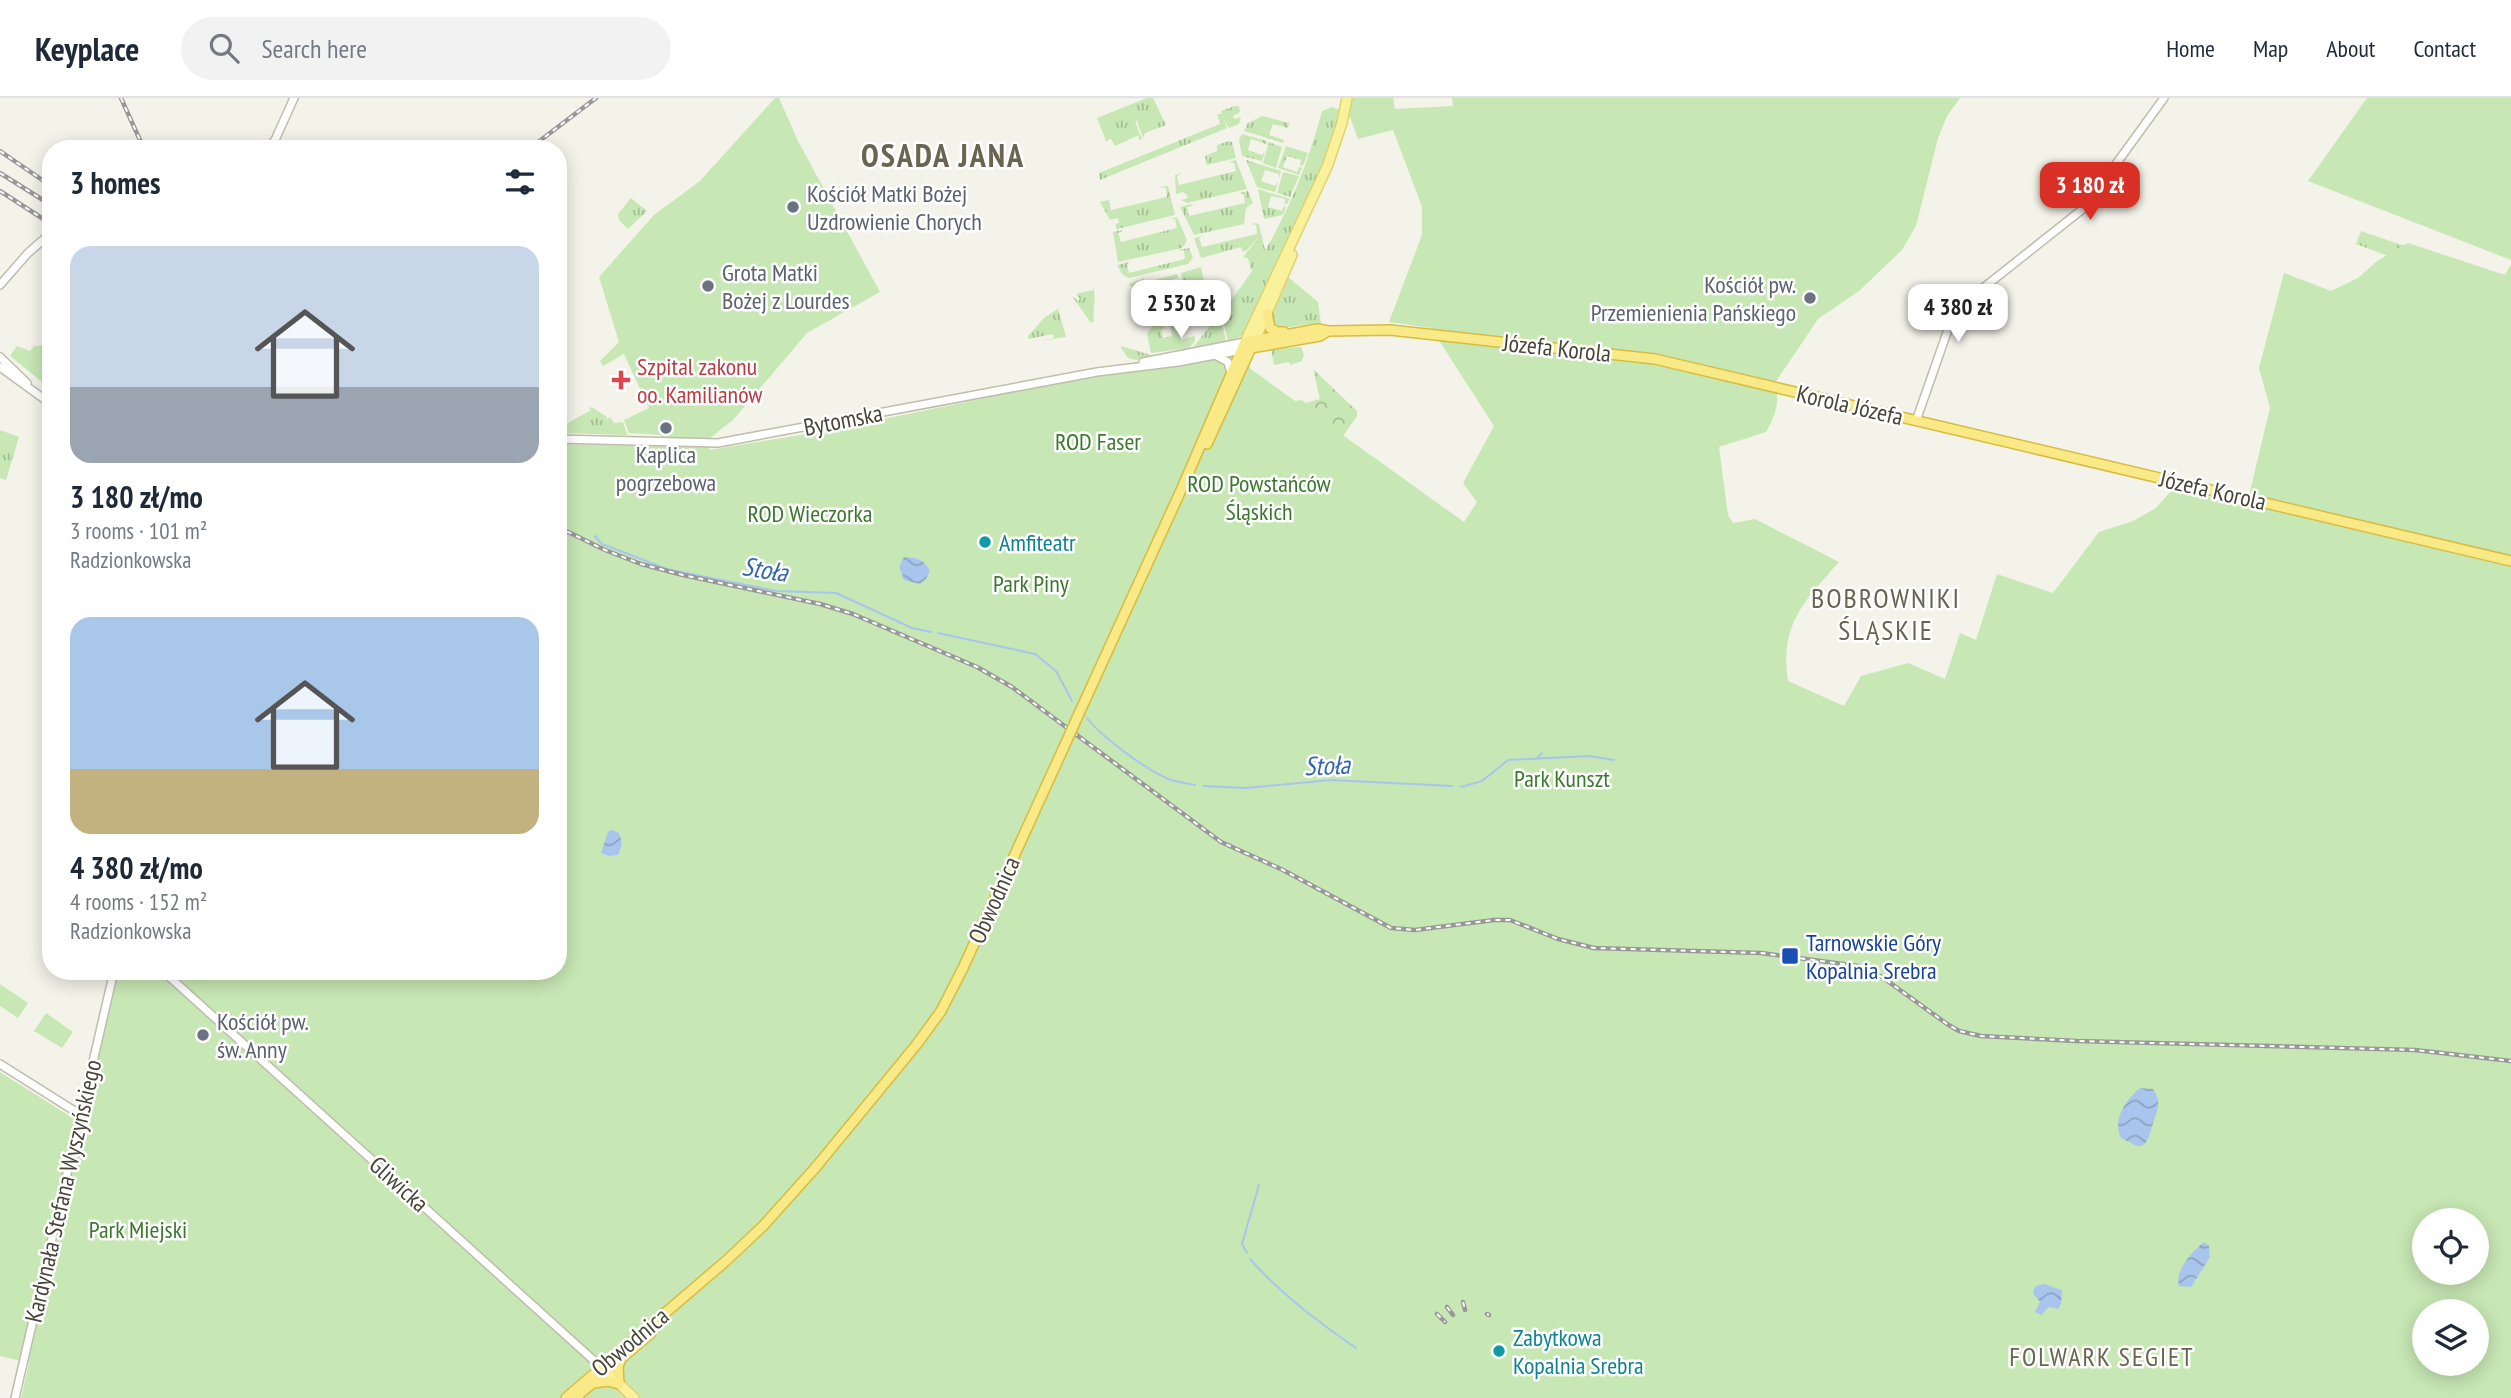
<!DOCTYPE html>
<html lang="en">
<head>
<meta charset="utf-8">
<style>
	body { margin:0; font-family:"PT Sans Narrow",sans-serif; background:#f2f2f3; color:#1f2937; height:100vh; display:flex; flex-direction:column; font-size:26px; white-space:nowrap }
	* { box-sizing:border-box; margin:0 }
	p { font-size:23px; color:#747a83 }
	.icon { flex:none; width:38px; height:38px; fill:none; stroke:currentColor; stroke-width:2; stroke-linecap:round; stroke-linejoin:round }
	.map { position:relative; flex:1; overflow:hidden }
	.details { position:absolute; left:42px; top:42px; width:525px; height:840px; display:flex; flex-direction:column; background:#fff; border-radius:28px; box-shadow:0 4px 18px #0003 }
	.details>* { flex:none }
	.controls { position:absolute; left:2412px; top:1110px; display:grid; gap:14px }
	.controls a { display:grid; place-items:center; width:77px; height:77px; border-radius:50%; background:#fff; box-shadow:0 4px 18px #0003; font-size:35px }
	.price { position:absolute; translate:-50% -60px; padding:0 16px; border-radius:14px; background:#fff; color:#222; font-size:23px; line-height:46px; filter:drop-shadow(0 2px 4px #0008) }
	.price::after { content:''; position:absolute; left:50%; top:42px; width:21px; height:16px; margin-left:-10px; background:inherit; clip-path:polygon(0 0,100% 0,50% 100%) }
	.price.selected { background:#d93025; color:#fff }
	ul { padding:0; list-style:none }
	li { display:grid; align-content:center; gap:14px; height:371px; padding:0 28px }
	li span { display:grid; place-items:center; height:217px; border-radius:21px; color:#555 }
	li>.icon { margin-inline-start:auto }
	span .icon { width:126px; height:126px; fill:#fffc; stroke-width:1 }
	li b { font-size:30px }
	h2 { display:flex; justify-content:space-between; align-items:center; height:84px; padding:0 28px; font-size:30px }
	header { display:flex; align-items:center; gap:42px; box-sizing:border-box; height:98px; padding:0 35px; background:#fff; border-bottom:2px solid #e0e1e3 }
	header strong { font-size:33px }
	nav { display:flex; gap:38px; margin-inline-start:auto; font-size:24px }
	.search { width:490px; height:63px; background:#f2f2f3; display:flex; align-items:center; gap:18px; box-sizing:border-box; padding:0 24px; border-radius:38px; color:#747a83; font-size:26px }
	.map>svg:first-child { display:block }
	.grass { fill:url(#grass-tufts) }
	.forest { fill:url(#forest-crowns) }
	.green { fill:#c7e7b4; fill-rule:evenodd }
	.water { fill:url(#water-waves) }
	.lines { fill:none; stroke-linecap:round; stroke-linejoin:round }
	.stream { stroke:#a9c5ee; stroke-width:2 }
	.tertiary-casing { stroke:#c0bdac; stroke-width:10 }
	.primary-casing { stroke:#e0d26c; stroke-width:12 }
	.trunk-casing { stroke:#d8bc40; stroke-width:12 }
	.tertiary { stroke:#fff; stroke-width:7 }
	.primary { stroke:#faf19d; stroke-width:9 }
	.trunk { stroke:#f9ea87; stroke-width:9 }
	.rail-casing { stroke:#989898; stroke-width:4.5 }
	.rail { stroke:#fff; stroke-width:2; stroke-dasharray:5; stroke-linecap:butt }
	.trunk-bridge-casing { stroke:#d8bc40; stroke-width:12; stroke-linecap:butt }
	.trunk-bridge { stroke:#f9ea87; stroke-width:9 }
	.worship-dot { fill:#6b7280; stroke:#fff; stroke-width:2.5 }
	.health-dot { fill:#e0444e; stroke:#fff; stroke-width:2.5 }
	.culture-dot { fill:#0f9aa8; stroke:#fff; stroke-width:2.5 }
	.transit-dot { fill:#1a4fb4; stroke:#fff; stroke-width:2.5 }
	.labels { text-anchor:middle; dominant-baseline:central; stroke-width:5; stroke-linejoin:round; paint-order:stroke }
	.worship-label { font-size:24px; fill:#5b616d; stroke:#fff; text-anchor:start }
	.street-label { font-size:24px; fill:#484538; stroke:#fff }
	.health-label { font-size:24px; fill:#be3a42; stroke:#fff; text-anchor:start }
	.park-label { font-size:24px; fill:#3b782d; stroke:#fff }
	.culture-label { font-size:24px; fill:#0d838f; stroke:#fff; text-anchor:start }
	.transit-label { font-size:24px; fill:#164399; stroke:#fff; text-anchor:start }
	.water-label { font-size:26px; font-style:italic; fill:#3465b1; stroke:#fff }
	.neighbourhood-label { font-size:26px; letter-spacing:2px; fill:#6a6550; stroke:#fff }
	.quarter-label { font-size:28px; letter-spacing:2px; fill:#6a6550; stroke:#fff }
	.district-label { font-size:32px; font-weight:bold; letter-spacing:2px; fill:#6a6550; stroke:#fff }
</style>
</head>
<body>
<header>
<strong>Keyplace</strong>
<div class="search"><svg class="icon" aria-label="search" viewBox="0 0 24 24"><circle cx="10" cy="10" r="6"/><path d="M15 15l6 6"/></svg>Search here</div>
<nav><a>Home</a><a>Map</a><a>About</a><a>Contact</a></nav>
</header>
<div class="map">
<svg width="2511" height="1300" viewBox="0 0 2511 1300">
	<defs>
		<pattern id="grass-tufts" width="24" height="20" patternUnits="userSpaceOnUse" patternTransform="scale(1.75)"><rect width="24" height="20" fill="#c7e7b4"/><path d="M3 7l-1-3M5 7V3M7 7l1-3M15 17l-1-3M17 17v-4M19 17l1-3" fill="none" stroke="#a4bd93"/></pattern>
		<pattern id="forest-crowns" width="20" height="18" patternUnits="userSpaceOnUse" patternTransform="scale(1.75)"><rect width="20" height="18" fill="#c7e7b4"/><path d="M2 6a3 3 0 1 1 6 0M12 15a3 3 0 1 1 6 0" fill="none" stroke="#a4bd93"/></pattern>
		<pattern id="water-waves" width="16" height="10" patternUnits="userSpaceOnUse" patternTransform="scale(1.75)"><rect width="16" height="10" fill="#a9c5ee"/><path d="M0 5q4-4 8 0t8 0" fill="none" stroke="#8ca2c2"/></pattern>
	</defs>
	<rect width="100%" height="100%" fill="#f4f3ea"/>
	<path class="grass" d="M1147 0H1153L1166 27 1145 35 1143 40 1137 23 1145 19 1132 25 1135 23 1142 41 1139 42V37L1115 48 1111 41 1106 43 1097 20Z
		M1235 8H1239L1240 14 1233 18 1235 21 1241 19 1239 26 1229 30 1224 22 1227 30 1100 82 1099 75 1220 26 1217 16H1222L1221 13Z
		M1332 9 1341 12 1338 27 1312 92 1245 233 1239 240 1228 243 1221 214C1273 153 1302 87 1322 13Z
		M1262 18 1289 25 1288 30 1273 26 1269 37 1284 42 1283 45 1244 33 1248 25Z
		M1242 36 1267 43 1266 50V46L1251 41 1248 52 1262 57 1265 53 1262 63 1242 58 1239 42Z
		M1229 43 1232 44 1236 60 1207 67 1205 58 1217 53V47Z
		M1269 44 1282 49 1276 70 1263 65Z
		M1286 48 1308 55 1303 68 1300 67 1301 62 1287 58 1283 69 1297 74 1299 69 1302 70 1299 77 1278 70Z
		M1236 62 1247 91 1187 105 1181 102 1188 100 1187 97 1183 94 1176 96 1175 77 1182 75 1177 78 1179 87 1236 73 1234 65 1229 64Z
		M1246 62 1281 73 1279 81V76L1265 72 1261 83 1275 88 1278 84 1275 94 1257 89Z
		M1283 74 1299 78 1290 99 1277 95Z
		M1168 88 1175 117 1117 131 1115 126 1119 125 1118 120 1110 122 1100 104 1113 101 1109 103 1111 112 1167 99 1166 90 1160 89Z
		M1258 91 1290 101 1287 106H1285V101L1271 98 1268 109 1282 113 1284 108 1286 109 1283 117 1264 121Z
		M1248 93 1253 105 1246 110 1244 126 1194 137 1180 109 1191 106 1192 108 1187 109 1189 118 1245 105 1244 96 1239 95Z
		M631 100 647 113 628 131 619 122 618 116Z
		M1177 119 1187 142 1182 150 1118 164 1113 134 1121 132 1122 134 1118 135 1121 144 1177 130 1175 121H1170Z
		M1256 125 1259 126 1265 152 1253 172H1251L1248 160H1245L1244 158 1260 137 1247 152 1243 154 1241 149 1201 160 1194 140 1203 138 1199 140 1202 149 1257 136 1256 127 1252 126Z
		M2361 133 2477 173 2465 187 2356 146Z
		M1189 150 1193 160 1188 166 1129 180C1122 178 1120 173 1118 167L1132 163 1127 166 1129 175 1185 161 1184 153 1179 152Z
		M1201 169 1205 188 1193 192 1196 196 1197 209 1182 211 1181 207 1167 210V214L1162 212 1171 194 1184 190 1181 175Z
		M1177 176 1179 180 1159 185 1161 196 1169 194 1160 211 1150 205 1154 199 1147 193 1152 192 1150 186 1138 189 1139 195 1142 194 1144 197 1142 199 1129 186 1143 181 1147 184Z
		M1288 179 1318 204 1321 225 1282 230 1274 226 1272 215Z
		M1093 189C1097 199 1092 211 1094 223L1091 225 1072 198 1078 203 1080 201 1076 196 1093 192Z
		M1058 211 1066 239 1039 243 1054 240 1053 236 1028 241V238L1045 219Z
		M1220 215 1226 243 1202 249 1226 246 1136 262 1128 260 1121 250V248L1154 258 1192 251Z
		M1187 218 1189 224 1177 228 1180 232 1181 242 1195 238V243L1189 250 1151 255 1147 235 1159 220 1164 224 1165 230 1161 232 1163 240 1172 238 1169 221Z
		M1301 249 1304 257 1302 263 1290 267 1289 264 1274 267 1271 251Z
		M592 309 607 319 606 322 610 319 614 325 623 324 627 337 558 335V328L561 329 591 312 589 310Z
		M0 332 19 339 6 382 0 380Z"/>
	<path class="forest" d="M1313 271 1357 313V318L1329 358 1289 312 1295 303 1301 302 1306 305 1320 301Z"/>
	<path class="green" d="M775 0H779L798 43 880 194 807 235 733 322 710 340 709 352 825 333 1059 285 1239 256 1252 272 1464 424 1477 404 1463 385 1494 328 1431 230 1389 224 1422 137V109L1393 32 1358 41 1343 0H1393L1395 11 1453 8 1452 0H1960L1947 18 1938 40 1916 128 1902 152 1859 193 1818 221 1775 285C1780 304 1776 317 1766 334L1719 349 1728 417 1733 425 1755 421 1839 464C1805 502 1779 527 1788 583L1844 608 1861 578 1908 565 1945 581 1960 535 1976 542 1997 476 2053 495 2099 434 2133 423 2156 410 2173 391 2247 406 2270 310 2259 270 2284 175 2331 193 2358 180 2377 163 2408 145 2505 177 2511 166V1300H21L29 1265 0 1258V974L76 1022 111 873H558V346L664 348 661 337 629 335 624 322 649 310 624 256 603 268 600 263 619 244 599 179 654 117 700 83ZM2424 1122H2476V1174H2424ZM2424 1213H2476V1265H2424Z
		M2367 0H2511V162L2308 83Z
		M1941 190 1955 193 1963 201 1949 219 1940 217Z
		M51 247V291L10 258 17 248 30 253 34 248Z
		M0 886 28 905 18 920 0 908Z
		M46 915 73 934 62 950 34 933Z"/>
	<path class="water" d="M904 459C918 459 924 462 930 473L926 481 920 486 904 482 899 469Z
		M612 732 618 734C623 743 622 748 618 757L609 758 601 755 608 734Z
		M2140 990 2153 991C2164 1006 2155 1016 2151 1032 2148 1040 2149 1042 2142 1048H2137L2121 1040C2112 1022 2126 1001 2140 990Z
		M2204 1144 2209 1148 2210 1159 2191 1189 2179 1188C2174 1174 2193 1152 2204 1144Z
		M2044 1186 2062 1192 2061 1206 2058 1211 2049 1209 2041 1217 2035 1214 2040 1204C2037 1198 2029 1196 2036 1188Z"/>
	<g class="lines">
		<path class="stream" d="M595 438 602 446 667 471 711 480 776 493 836 495 912 530 931 534
			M938 535 1035 556 1056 573 1072 603
			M1087 620C1103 640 1144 670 1168 681 1176 684 1186 685 1195 687
			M1536 661 1542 655
			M1203 688 1246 690 1331 682 1452 688
			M1461 689 1482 683 1508 662 1589 658 1614 662
			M1247 1155 1242 1146 1259 1087
			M1250 1161C1281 1196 1317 1223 1356 1250"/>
		<g class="tertiary-casing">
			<path id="tertiary" d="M267 51 275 42 294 0
				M0 187 28 155 51 135
				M1215 257 1228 264 1231 275
				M0 259 27 285
				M1143 264 1245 244
				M0 269 51 306
				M1916 323 1951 223 1968 202 2084 110 2164 0
				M558 341 718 345 1097 274 1178 264 1242 252
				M163 873 601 1269
				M0 966 81 1017
				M15 1300 114 873"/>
		</g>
		<g class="primary-casing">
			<path id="primary" d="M1245 244 1327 69 1342 25 1347 0
				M1253 247 1292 157
				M603 1270 634 1300"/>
		</g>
		<g class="trunk-casing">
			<path id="trunk" d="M1267 215 1270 230 1277 234H1284
				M1207 346 1251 250 1320 238 1328 233
				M1077 620 1182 390 1245 244 1318 231 1328 233 1390 232 1655 261 2511 463
				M593 1285 608 1283 619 1286 618 1269 620 1263
				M566 1300 727 1162 763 1128 816 1069 917 946 941 913 963 870 1063 651
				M575 1300 651 1235"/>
		</g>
		<use href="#tertiary" class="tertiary"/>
		<use href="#primary" class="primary"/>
		<use href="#trunk" class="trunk"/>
		<g class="rail-casing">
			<path id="rail" d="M121 0 144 51
				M529 51 596 0
				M0 53 51 88
				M0 75 51 107
				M0 93 51 126
				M558 429 605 452 641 466 683 477 820 506 853 516 977 569 1012 589 1221 744 1283 772 1391 830 1415 832 1494 822H1510L1558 841 1594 850 1761 855 1858 868 1882 879 1947 926 1959 933 1981 938 2077 943 2415 952 2511 963
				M1463 1204 1465 1212
				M1447 1209 1453 1217
				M1437 1216 1445 1224
				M1487 1216 1489 1217"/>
		</g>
		<use href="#rail" class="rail"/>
		<g class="trunk-bridge-casing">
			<path id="trunk-bridge" d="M1063 651 1077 620"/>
		</g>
		<use href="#trunk-bridge" class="trunk-bridge"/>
	</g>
	<g class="worship-dot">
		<circle cx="793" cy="109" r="7"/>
		<circle cx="708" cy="188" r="7"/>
		<circle cx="1810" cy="200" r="7"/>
		<circle cx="666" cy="330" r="7"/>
		<circle cx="203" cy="937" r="7"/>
	</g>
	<path class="health-dot" d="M617.5 271.5h7v7h7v7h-7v7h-7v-7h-7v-7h7z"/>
	<g class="culture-dot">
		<circle cx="985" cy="444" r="7"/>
		<circle cx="1499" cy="1253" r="7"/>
	</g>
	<rect class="transit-dot" x="1781" y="849" width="18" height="18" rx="3.5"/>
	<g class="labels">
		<g class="worship-label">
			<text x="807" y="95">Kościół Matki Bożej<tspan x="807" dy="28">Uzdrowienie Chorych</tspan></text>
			<text x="722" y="174">Grota Matki<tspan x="722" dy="28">Bożej z Lourdes</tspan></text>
			<text x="1796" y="186" text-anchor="end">Kościół pw.<tspan x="1796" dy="28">Przemienienia Pańskiego</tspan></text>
			<text x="666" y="356" text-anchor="middle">Kaplica<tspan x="666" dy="28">pogrzebowa</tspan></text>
			<text x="217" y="923">Kościół pw.<tspan x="217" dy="28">św. Anny</tspan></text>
		</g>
		<g class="street-label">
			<text transform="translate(1557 250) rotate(6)">Józefa Korola</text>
			<text transform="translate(1850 307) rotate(13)">Korola Józefa</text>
			<text transform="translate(843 322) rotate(-11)">Bytomska</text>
			<text transform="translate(2213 392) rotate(13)">Józefa Korola</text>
			<text transform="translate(994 802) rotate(-66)">Obwodnica</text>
			<text transform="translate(399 1086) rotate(42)">Gliwicka</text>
			<text transform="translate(63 1093) rotate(-77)">Kardynała Stefana Wyszyńskiego</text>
			<text transform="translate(630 1244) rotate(-40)">Obwodnica</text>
		</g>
		<g class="health-label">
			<text x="637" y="268">Szpital zakonu<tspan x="637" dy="28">oo. Kamilianów</tspan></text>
		</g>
		<g class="park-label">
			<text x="1098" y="343">ROD Faser</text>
			<text x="1259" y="385">ROD Powstańców<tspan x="1259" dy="28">Śląskich</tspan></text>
			<text x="810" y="415">ROD Wieczorka</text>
			<text x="1031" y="485">Park Piny</text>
			<text x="1562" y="680">Park Kunszt</text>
			<text x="138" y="1131">Park Miejski</text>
		</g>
		<g class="culture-label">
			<text x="999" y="444">Amfiteatr</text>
			<text x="1513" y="1239">Zabytkowa<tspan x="1513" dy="28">Kopalnia Srebra</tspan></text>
		</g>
		<g class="transit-label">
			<text x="1806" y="844">Tarnowskie Góry<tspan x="1806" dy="28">Kopalnia Srebra</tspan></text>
		</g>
		<g class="water-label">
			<text transform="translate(765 471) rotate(9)">Stoła</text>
			<text transform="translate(1327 667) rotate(-2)">Stoła</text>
		</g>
		<g class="neighbourhood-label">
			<text x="2102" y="1258">FOLWARK SEGIET</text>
		</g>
		<g class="quarter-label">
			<text x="1886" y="499">BOBROWNIKI<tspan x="1886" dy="32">ŚLĄSKIE</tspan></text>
		</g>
		<g class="district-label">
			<text x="943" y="57">OSADA JANA</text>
		</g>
	</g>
</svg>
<div class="controls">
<a><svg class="icon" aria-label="locate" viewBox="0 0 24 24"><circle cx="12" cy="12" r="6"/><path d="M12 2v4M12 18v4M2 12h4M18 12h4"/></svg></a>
<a><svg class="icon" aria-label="layers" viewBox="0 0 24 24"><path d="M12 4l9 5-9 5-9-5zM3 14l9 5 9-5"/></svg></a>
</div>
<b class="price selected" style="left:2090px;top:124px">3 180 zł</b>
<b class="price" style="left:1181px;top:242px">2 530 zł</b>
<b class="price" style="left:1958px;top:246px">4 380 zł</b>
<section class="details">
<h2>3 homes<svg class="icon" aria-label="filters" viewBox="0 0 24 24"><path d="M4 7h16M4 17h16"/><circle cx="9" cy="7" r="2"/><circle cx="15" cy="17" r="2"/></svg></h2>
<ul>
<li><span style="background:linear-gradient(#c9d6e8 65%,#9aa5b1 0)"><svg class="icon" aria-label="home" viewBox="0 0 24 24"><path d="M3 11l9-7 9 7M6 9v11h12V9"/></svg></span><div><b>3 180 zł/mo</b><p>3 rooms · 101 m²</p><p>Radzionkowska</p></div></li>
<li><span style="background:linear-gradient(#a9c7e8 70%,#c2b280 0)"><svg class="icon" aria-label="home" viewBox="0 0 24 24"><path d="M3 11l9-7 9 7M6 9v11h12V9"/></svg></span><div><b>4 380 zł/mo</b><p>4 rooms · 152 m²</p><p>Radzionkowska</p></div></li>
</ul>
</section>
</div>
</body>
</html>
